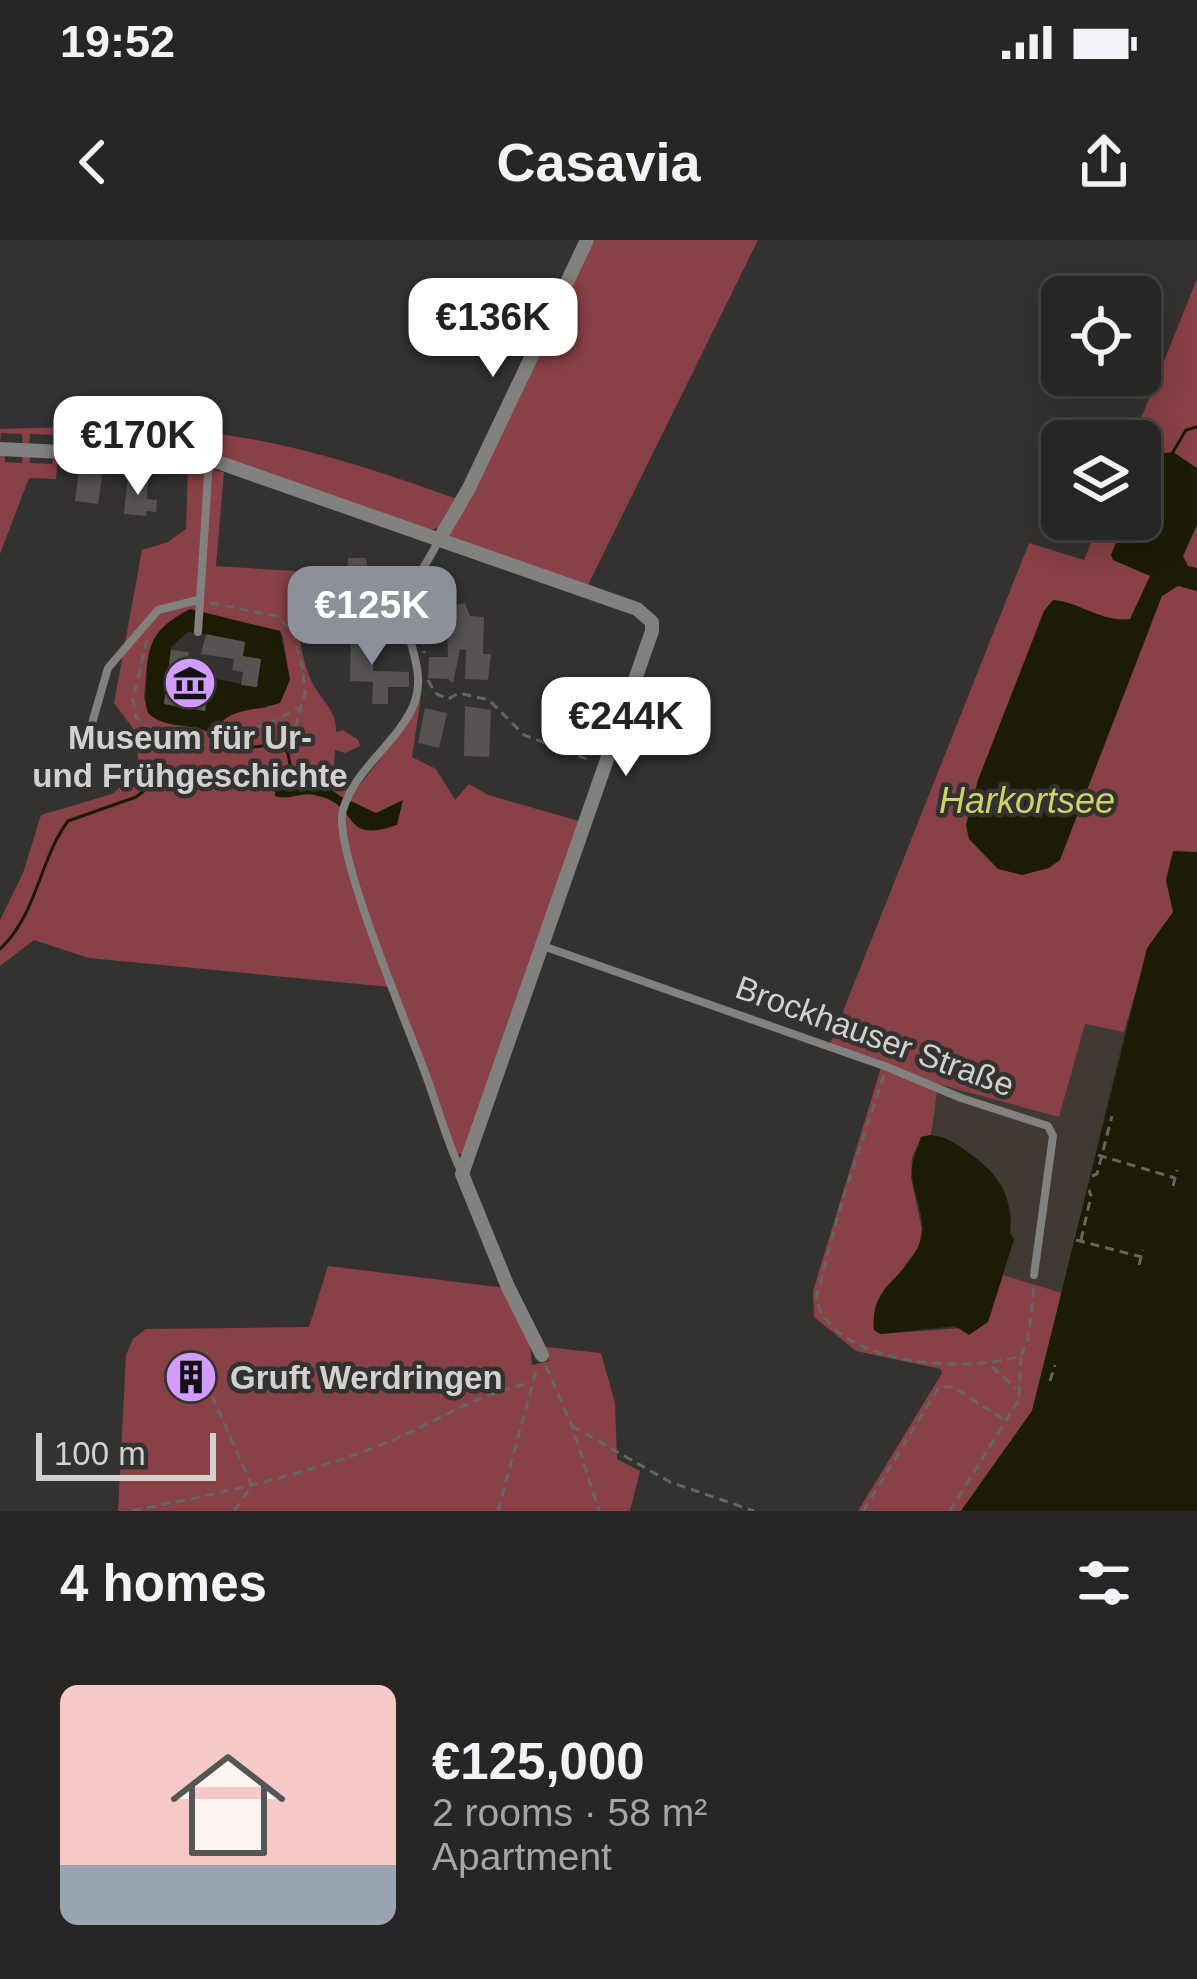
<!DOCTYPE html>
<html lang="en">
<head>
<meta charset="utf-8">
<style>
	body { margin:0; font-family:Arial,sans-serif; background:#333231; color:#f1f3f6; height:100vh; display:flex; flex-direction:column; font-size:45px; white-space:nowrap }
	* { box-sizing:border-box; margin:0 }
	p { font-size:39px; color:#a4a5a6 }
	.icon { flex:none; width:66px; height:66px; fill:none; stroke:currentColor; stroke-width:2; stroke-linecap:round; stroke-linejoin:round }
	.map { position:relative; height:1271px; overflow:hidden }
	.side { display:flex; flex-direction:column; background:#272624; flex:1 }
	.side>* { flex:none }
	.controls { position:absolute; left:1041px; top:36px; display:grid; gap:24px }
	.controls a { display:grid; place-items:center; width:120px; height:120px; border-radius:18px; background:#272624; box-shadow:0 6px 30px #0003,0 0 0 3px #434341; font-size:60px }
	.scale { position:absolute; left:36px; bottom:30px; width:180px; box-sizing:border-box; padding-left:12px; border:6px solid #d3d1d0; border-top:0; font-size:33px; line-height:42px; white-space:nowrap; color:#d3d1d0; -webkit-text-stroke:9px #343230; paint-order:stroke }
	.price { position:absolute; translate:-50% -102px; padding:0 27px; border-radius:24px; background:#fff; color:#222; font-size:39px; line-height:78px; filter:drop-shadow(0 3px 6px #0008) }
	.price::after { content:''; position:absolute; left:50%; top:72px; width:36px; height:27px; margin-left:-18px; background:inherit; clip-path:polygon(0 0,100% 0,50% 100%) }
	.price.on { background:#8c9099; color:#fff }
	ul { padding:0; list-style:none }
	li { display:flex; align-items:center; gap:36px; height:300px; padding:0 60px }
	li+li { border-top:3px solid #434341 }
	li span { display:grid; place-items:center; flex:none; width:336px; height:240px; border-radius:18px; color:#555 }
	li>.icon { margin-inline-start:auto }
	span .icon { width:144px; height:144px; fill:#fffc; stroke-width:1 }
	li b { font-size:51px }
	h2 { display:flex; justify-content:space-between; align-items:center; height:144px; padding:0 60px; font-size:51px }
	.status { display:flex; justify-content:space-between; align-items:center; height:84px; padding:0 60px; background:#272624; direction:ltr }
	.status svg { height:33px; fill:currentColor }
	header { display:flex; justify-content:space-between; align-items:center; height:156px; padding:0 60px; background:#272624; font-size:54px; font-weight:700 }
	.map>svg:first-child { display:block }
	.built { fill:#413a34 }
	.green { fill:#884146; fill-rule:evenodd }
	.water { fill:#1b1c03; fill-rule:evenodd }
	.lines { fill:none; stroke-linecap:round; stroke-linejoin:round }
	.stream { stroke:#1b1c03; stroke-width:3 }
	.building { fill:#565352 }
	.path { stroke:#676564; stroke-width:3; stroke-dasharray:9 6; stroke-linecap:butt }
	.service { stroke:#83817f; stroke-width:8 }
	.minor { stroke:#83817f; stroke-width:14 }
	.labels { text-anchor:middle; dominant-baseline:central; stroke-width:9; stroke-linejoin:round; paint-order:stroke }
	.poi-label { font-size:33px; font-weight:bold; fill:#d3d1d0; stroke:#343230 }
	.street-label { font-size:33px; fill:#d3d1d0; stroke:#343230 }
	.water-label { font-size:36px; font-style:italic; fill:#cfd362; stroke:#343230 }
</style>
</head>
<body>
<div class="status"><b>19:52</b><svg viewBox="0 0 49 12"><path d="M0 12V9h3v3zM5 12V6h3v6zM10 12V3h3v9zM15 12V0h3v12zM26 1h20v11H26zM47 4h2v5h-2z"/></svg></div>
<header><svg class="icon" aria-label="back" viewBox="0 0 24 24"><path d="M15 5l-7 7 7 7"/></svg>Casavia<svg class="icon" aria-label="share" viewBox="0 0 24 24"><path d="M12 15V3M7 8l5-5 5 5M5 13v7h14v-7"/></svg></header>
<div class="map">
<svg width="1197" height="1271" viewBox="0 0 1197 1271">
	<rect width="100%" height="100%" fill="#343230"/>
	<path class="built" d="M1085 784 1124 792 1062 1053 1003 1035 1014 999 1010 993 1012 972 931 895 933 864 938 843Z"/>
	<path class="green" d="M593 0H758L587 347 450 297V293Z
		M1197 39V738L1142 730 1124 792 1085 784 1059 877 938 844 931 895 921 897 912 918 911 938 922 989 919 1007 905 1025 880 1094 961 1088 988 1082 1003 1035 1062 1053 1032 1171 961 1271H858L942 1133 941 1129 856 1111 814 1077 813 1051 882 824 830 804 1029 303 1084 320 1101 279H1140V201H1132Z
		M0 189C82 186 171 184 251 199 322 212 390 235 457 259L439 288 427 290 220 217 212 208 190 210V201L147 199 146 208 137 207 136 198 94 196 92 206H87L86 196 61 195 60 205H55L54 195 30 194 29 203H23L22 194 1 193 0 202Z
		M0 212H5V222L22 223 23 214H30V223L52 224 54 214H58L56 239 29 238 0 314Z
		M188 226 224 232 216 326 296 331C297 368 296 405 311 440 320 460 337 469 336 492L343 490 358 500 360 506 345 513 335 510 333 538 356 550 405 487 421 457 412 517 436 529 455 560 469 544 488 555 579 581 463 914H457L380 710 353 622 390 747 89 718 34 700 0 726V680L23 633 41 575 112 554 138 532V495L114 463 142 310 168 302 186 289ZM190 370 280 391 283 397 290 440 266 468C245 470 223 470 215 493L144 460C149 412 143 393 190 370Z
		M328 1026 506 1048 530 1105 532 1125 549 1121 546 1107 601 1113 615 1163 617 1219 640 1231 630 1271H118L126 1115 133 1099 146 1089 309 1087Z"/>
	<path class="water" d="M1173 212 1197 228V285L1183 316 1188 326 1197 328V351L1178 346 1162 356 1060 620 1049 628 1022 635 998 629 969 599 966 585 978 540 1044 371 1053 360C1080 362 1103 383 1130 379L1150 336 1113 320 1111 315 1125 279H1140V241L1150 215Z
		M190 369 280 391 290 440 280 463C253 472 226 466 213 495 193 481 166 491 148 473 143 458 147 447 147 432 148 398 160 385 190 369ZM188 392 243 401V416L261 420 257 447 211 438 205 471 164 464 171 407Z
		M291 530 312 535 340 556 376 573 403 560 397 585C338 605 363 564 314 555 300 552 289 561 275 556 274 546 280 532 291 530Z
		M1173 611 1197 612V1271H961L1032 1171 1147 708 1173 672 1166 640Z
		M931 895C946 897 954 902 966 911 998 933 1013 954 1010 993L1014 999 988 1082 969 1095 955 1086 880 1094 874 1090C870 1047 900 1042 917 1009 931 983 913 958 912 934 911 920 918 910 921 897Z"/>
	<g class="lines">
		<path class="stream" d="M1173 212 1186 190 1197 187
			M217 504 226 510 281 504 288 513 290 525
			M0 709C37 675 39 620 68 581L136 557 162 537"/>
	</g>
	<path class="building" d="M80 224 104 225 98 264 75 261Z
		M128 237 148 239 147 259 157 260 156 272 147 271 146 276 124 274Z
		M348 318H366L368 334 398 333 396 362 351 358 352 367 329 363 331 333 347 334Z
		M465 363 470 376 484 377 483 414H491L488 440 465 439 466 410 460 409 453 443 448 439 428 438 429 417H448L447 389 430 387V368H455V365Z
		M351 383H361V400H373V431L409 432V447H388V464H372L373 442 350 441Z
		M206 394 245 402 243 416 261 419 257 447 241 445 243 432 232 430 234 419 201 414Z
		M171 410 189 412 184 442 209 446 205 471 164 464Z
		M465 466 491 470 489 517 464 516Z
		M425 468 447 473 439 508 418 503Z"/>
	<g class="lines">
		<path class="path" d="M421 351 424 413
			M210 363 277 376 292 391 303 429 305 453 290 505 301 520 343 550
			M147 400 133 459 136 477 160 501 198 506 268 484 298 468
			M428 440 435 453 448 459 459 453 489 460 524 495 592 521
			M884 835 842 961 816 1059C835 1127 966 1133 1021 1116L1028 1100 1034 1046
			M1098 915 1175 938
			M1092 936 1097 934 1112 876
			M1173 946 1177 930
			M1076 1000 1142 1017
			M1081 1000 1091 956 1089 950
			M1139 1025 1143 1010
			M546 1126 572 1186 599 1271
			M992 1127 1016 1148
			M1050 1141 1055 1125
			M206 1142 252 1246 234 1271
			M572 1186 670 1242 754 1271
			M132 1271C220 1253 309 1235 393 1200 439 1180 479 1153 530 1143
			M498 1271 537 1128
			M863 1271 939 1147H953L1006 1181
			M950 1271 1019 1159 1021 1117"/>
		<path class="service" d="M438 301C429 324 402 351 405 374 408 405 426 432 414 464 398 503 355 528 343 570 332 607 407 784 424 830 437 864 446 900 462 933
			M198 392 209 220
			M88 497 108 428 158 370 198 360
			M543 706 887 827 961 858 1048 886 1053 896 1034 1035"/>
		<path class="minor" d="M0 209 209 219 637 369 652 382V391L462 934 508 1047 542 1115
			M439 300 469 248 587 0"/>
	</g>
	<defs>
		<g id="museum-disc" transform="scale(2.7)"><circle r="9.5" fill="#d09dff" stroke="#343230"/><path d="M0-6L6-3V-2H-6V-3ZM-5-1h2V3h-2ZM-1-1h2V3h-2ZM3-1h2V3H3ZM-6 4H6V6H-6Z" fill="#111"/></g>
		<g id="building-disc" transform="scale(2.7)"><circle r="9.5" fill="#d09dff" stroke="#343230"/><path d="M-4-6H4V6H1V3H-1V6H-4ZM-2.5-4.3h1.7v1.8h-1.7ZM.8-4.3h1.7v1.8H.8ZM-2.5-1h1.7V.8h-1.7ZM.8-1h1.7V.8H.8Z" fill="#111"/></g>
	</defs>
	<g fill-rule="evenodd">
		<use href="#museum-disc" x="190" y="443"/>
		<use href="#building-disc" x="191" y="1137"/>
	</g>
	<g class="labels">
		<g class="poi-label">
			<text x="190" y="497">Museum für Ur-<tspan x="190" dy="38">und Frühgeschichte</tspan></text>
			<text x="230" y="1137" text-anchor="start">Gruft Werdringen</text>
		</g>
		<g class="street-label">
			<text transform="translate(875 796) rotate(20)">Brockhauser Straße</text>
		</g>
		<g class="water-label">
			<text x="1027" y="560">Harkortsee</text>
		</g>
	</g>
</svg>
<div class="controls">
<a><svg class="icon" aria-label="locate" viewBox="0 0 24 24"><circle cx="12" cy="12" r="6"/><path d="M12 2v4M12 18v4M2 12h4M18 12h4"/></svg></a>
<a><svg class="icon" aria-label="layers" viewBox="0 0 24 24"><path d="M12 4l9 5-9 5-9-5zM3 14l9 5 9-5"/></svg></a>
</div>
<div class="scale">100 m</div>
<b class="price" style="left:493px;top:140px">€136K</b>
<b class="price" style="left:138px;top:258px">€170K</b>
<b class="price on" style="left:372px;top:428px">€125K</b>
<b class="price" style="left:626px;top:539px">€244K</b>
</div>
<section class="side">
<h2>4 homes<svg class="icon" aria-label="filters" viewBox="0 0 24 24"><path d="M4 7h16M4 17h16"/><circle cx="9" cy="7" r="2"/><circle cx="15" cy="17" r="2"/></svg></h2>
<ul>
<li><span style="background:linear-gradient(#f6c9c9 75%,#9aa5b1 0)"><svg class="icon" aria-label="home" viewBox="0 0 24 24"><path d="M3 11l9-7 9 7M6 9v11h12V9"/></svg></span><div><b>€125,000</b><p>2 rooms · 58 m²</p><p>Apartment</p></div></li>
</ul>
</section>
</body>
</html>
